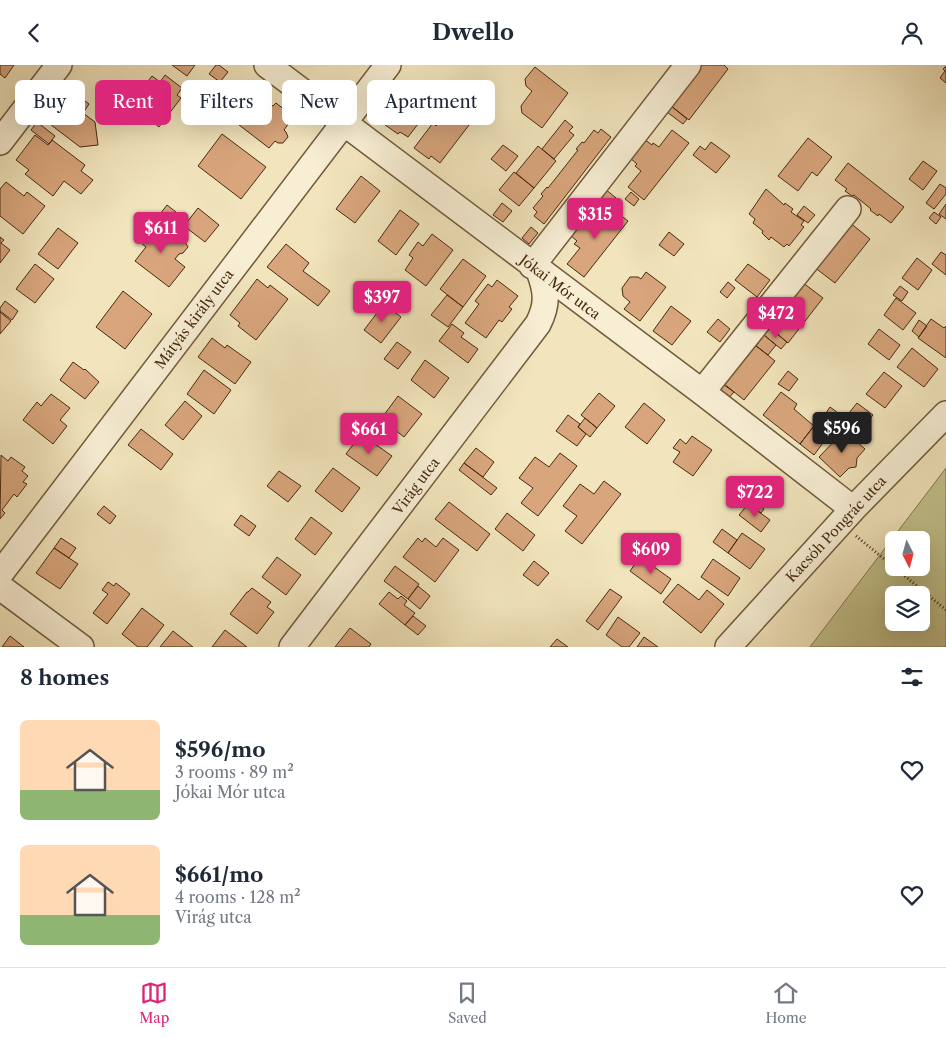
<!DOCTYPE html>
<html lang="en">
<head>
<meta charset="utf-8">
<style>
	body { margin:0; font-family:"Libre Caslon Text",serif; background:#f2f2f3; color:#1f2937; height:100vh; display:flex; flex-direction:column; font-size:19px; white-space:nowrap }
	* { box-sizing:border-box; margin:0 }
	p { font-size:16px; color:#747a83 }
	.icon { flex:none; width:28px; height:28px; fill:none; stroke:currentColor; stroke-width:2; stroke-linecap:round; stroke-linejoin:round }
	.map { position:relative; height:582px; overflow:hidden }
	.side { display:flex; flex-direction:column; background:#fff; flex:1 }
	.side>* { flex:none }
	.banner { position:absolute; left:15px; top:15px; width:500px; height:45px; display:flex; gap:10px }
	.needle { width:32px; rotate:174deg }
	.fabs { position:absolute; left:885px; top:466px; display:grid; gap:10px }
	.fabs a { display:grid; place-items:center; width:45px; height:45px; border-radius:8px; background:#fff; box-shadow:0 5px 20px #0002; font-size:25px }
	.price { position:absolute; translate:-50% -42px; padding:0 11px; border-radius:5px; background:#db2777; color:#fff; font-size:16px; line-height:32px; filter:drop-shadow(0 1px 2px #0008) }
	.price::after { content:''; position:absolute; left:50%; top:30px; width:15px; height:11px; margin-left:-8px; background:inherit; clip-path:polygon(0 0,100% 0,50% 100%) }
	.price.on { background:#222; color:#fff }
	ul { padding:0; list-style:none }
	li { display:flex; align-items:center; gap:15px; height:125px; padding:0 20px }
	li span { display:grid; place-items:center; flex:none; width:140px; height:100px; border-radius:8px; color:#555 }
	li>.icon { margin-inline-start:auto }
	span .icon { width:60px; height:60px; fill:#fffc; stroke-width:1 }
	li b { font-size:21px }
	h2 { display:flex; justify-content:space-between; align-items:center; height:60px; padding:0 20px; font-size:21px }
	.chip { padding:0 18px; border-radius:8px; background:#fff; box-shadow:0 5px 20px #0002; font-size:18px; line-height:45px }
	.chip.on { background:#db2777; color:#fff }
	header { display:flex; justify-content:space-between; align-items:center; height:65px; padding:0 20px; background:#fff; font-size:22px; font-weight:700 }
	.tab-bar { display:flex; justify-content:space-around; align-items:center; height:70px; border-top:1px solid #e0e1e3; background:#fff; font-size:14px; color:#747a83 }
	.tab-bar a { display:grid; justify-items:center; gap:2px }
	.tab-bar .on { color:#db2777 }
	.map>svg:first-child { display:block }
	.green { fill:#c2c28c; stroke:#84764e; fill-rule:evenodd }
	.building { fill:#d8a57c; stroke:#472b10 }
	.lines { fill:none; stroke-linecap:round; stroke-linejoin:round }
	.minor-casing { stroke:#725a3b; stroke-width:28 }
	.path { stroke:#472b10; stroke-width:3; stroke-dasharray:1 2.5; stroke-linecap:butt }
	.minor { stroke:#f7eed4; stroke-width:25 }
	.labels { text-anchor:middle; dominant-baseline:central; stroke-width:4; stroke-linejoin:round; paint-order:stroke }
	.street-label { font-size:14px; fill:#472b10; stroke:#f7eed4 }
</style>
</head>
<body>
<header><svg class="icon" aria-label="back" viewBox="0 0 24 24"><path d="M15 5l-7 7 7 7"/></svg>Dwello<svg class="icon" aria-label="person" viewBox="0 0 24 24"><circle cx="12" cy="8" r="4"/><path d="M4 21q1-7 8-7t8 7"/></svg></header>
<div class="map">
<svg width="946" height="582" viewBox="0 0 946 582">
	<rect width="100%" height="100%" fill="#f2e5bd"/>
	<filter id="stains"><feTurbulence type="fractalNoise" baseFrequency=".004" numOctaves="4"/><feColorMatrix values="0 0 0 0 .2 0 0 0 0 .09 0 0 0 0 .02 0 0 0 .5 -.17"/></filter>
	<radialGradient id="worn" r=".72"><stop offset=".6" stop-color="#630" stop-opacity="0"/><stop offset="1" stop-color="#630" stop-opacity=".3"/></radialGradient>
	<path class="green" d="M946 403V582H810ZM894 475H921V502H894ZM894 530H921V558H894Z"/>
	<path class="building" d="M0 0H14L5 13 0 9Z
		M172 0H195L187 11Z
		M216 0H219L228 7 220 17 209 9Z
		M699 0H724L728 4 689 55 670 40Z
		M946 1V18L940 13 945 6 943 4Z
		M535 2 568 28 542 63 522 48 521 41 532 26 526 21 525 14Z
		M165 10 182 23 177 30 181 33 159 62 135 43 145 30 140 26 152 11 160 17Z
		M244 19 252 25 254 22 264 30 262 33 273 41 276 38 285 45 283 49 291 55 284 65 286 67 288 72 283 78H278L275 76 269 83 230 53 236 46 225 38 224 33 228 27H234L236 28Z
		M415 22 435 37 408 72 400 67 398 69 381 57 400 33 405 36Z
		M70 25 89 39 83 48 95 57 98 80 80 82 46 56Z
		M671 41 687 54 683 59 667 47Z
		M449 45 469 60 440 98 431 91 429 94 414 83 433 58 436 61Z
		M565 55 573 62 569 66 574 70 554 94 542 84Z
		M37 57 55 71 49 79 31 65Z
		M601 64 611 72 544 159 534 151 537 147 533 143 543 131 541 129 547 122 548 123 578 85 576 84 582 77 584 78 594 65 598 68Z
		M672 65 689 78 644 135 628 122 641 106 635 101 637 99 630 93 644 74 652 80 653 78 659 82Z
		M222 69 266 102 241 134 198 101Z
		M35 70 48 80 52 75 85 100 81 106 93 115 81 129 64 116 53 131 25 109 29 105 16 95Z
		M808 73 832 92 817 111 812 107 798 126 778 111Z
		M711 77 730 91 716 108 693 90 700 81 705 85Z
		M503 80 518 91 506 106 491 94Z
		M538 81 556 96 534 123 516 108Z
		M923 96 937 106 923 125 909 114Z
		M848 98 904 142 891 158 879 149 878 151 870 145 871 144 854 130 852 131 845 126 847 124 835 115Z
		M514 107 534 123 519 141 499 125Z
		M361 111 380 126 355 158 336 144Z
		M6 117 24 131 27 127 45 141 23 169 0 151V124Z
		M940 119 946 123V129L934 144 926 138Z
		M604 123 616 133 611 140 598 130Z
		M766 124 784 140 785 138 793 144 791 147 804 156 801 160 804 162 789 181 787 179 784 182 771 172 769 175 762 168 763 166 753 158 755 154 749 149Z
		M631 127 639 134 634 141 625 134Z
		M502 138 512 146 503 157 493 150Z
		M946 139V154L939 149Z
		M167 140 181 151 174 160 160 149Z
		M804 141 815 150 808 158 797 150Z
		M198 143 219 160 205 177 184 161Z
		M611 143 628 156 584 212 567 199 580 183 574 179 577 176 570 170 584 152 591 157 593 154 599 159Z
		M400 145 419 159 396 190 378 176Z
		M934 147 941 152 936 159 929 153Z
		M153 155 181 177H185L188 182 183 188 179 189 175 194 185 202 169 222 135 196 146 182 137 175Z
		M849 157 870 174 835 218 814 202Z
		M531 162 538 168 529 179 522 173Z
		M58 163 78 178 58 204 38 189Z
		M669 167 684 179 674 191 659 180Z
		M432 169 453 185 426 221 405 205 413 193 409 190 418 177 423 181Z
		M0 172 4 175 1 178 10 185 0 198Z
		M286 179 309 198 303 206 330 226 318 241 267 202Z
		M941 187 946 190V210L932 199Z
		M917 193 932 205 918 225 902 213Z
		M463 194 486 211 463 242 440 224Z
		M35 199 54 214 35 238 16 224Z
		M748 199 770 215 757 232 735 215Z
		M646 207 666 222 640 256 624 244 630 237 623 231 622 223 630 212H638L641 214Z
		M257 214 268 223 270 220 288 234 256 275 238 261 240 258 230 250Z
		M497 215 518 231 509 242 512 244 502 257 499 255 486 273 465 258 479 239 475 236 488 219 492 222Z
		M728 217 735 223 727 233 720 227Z
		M802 217 823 233 788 278 767 261Z
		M900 221 908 227 902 236 893 230Z
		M123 226 152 249 125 284 96 262Z
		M447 230 463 242 448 262 431 250Z
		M896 233 916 248 903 265 884 250Z
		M5 236 18 246 12 255 0 246V243Z
		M384 239 401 252 381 278 364 265Z
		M671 241 691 256 672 280 653 266Z
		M0 247 11 256 0 269Z
		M718 254 730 264 720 277 707 267Z
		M931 254 944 263 946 261V293L918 273Z
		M919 255 927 261 919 272 912 266Z
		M452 259 464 268 461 272 478 284 468 298 439 276Z
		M770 263 787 277 781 284 764 270Z
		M879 264 900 280 889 295 868 279Z
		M764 270 776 280 768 290 756 281Z
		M212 273 225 283 227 280 251 297 235 319 198 292Z
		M397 277 411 287 398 304 384 294Z
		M754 279 775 296 744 335 723 318Z
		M912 283 938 304 924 322 897 302Z
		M425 295 449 313 434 333 411 315Z
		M73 297 84 305 85 304 99 317 85 334 60 315Z
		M204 305 231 325 214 349 187 329Z
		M788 306 798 314 789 326 778 319Z
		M884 307 902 321 885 343 866 329Z
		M724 320 734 327 727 335 717 328Z
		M781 327 797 339 794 344 814 361 800 379 763 350Z
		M599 328 615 341 597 363 581 350Z
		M51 329 70 343 60 355 67 361 53 379 23 355 37 337 41 341Z
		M398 331 422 349 404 372 381 354Z
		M185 336 202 351 183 375 165 360Z
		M644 338 665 355 647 379 625 362Z
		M857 338 873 350 865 360 849 348Z
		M830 342 841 350 834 359 824 351Z
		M568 350 580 359 578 362 586 369 577 381 556 366Z
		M585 353 597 363 590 372 578 362Z
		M820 353 834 363 814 390 800 379Z
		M141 364 173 389 161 405 128 380Z
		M843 367 847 370 848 369 865 384 857 393 856 402 849 403 840 412 819 392Z
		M361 369 392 391 377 411 346 389Z
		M692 371 712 385 693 411 673 397 680 387 673 383 680 374 686 379Z
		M476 383 494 397 483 412 464 398Z
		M560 388 577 401 538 451 521 438 533 423 519 413 535 392 549 402Z
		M1 390 8 396 11 392 25 402 22 406 28 411 23 417 27 419 17 432 14 429 2 445 5 448 0 454Z
		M464 398 497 423 491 430 459 405Z
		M333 403 360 423 342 447 315 426Z
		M279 406 301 421 288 437 267 421Z
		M604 416 621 429 582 479 565 466 577 451 563 441 580 419 594 429Z
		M751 434 764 444 761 448 748 439Z
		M449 437 490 469 477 486 435 454Z
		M748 439 770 455 761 467 739 450Z
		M104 441 116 451 110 459 97 449Z
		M507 448 535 470 523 486 495 464Z
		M241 450 256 461 249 471 234 460Z
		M311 452 332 468 315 490 295 474Z
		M722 464 737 475 728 488 713 477Z
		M742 468 765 484 750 504 728 488Z
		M61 473 76 483 69 493 54 483Z
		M418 473 422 477 425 473 436 482 443 473 459 485 435 517 403 492Z
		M54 483 78 499 60 524 36 508Z
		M277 492 301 510 286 530 262 512Z
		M640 492 671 514 661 529 630 506Z
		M713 494 740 513 728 531 701 512Z
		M534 496 549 508 538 521 523 510Z
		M395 501 419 519 408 534 384 516Z
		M108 517 114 521 116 518 130 529 107 559 93 548 108 529 102 525Z
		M678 519 699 535 707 525 724 539 701 568 663 537Z
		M418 521 430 531 420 544 408 534Z
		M252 523 271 537 267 542 274 547 257 569 230 549 247 527H248Z
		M610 524 622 532 598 565 586 556Z
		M389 527 398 534 401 531 407 536 404 540 415 548 405 560 379 539Z
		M142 543 164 560 147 582H138L122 569Z
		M413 551 426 561 418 570 405 560Z
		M618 552 640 568 629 582H622L606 570Z
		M350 563 371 579 369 582H335Z
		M225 565 247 582H212Z
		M173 566 193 582H160Z
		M10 571 24 582H2Z
		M644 572 658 582H637Z
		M557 574 568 582H550Z"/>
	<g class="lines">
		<g class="minor-casing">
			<path id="minor" d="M267 0 702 327 853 444
				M0 77 59 0
				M532 201 688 0
				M702 327 848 144
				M0 509 388 0
				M0 522 81 582
				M292 582 538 259C548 239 547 227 539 206
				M728 582 853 444 946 349"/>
		</g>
		<path class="path" d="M856 471 894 502
			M894 502 946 545"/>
		<use href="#minor" class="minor"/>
	</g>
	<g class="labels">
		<g class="street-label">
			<text transform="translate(560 222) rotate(37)">Jókai Mór utca</text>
			<text transform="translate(194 254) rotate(-53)">Mátyás király utca</text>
			<text transform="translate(416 421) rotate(-53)">Virág utca</text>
			<text transform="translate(836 464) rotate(-47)">Kacsóh Pongrác utca</text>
		</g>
	</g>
	<rect width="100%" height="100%" filter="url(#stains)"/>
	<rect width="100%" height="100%" fill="url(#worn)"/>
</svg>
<div class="fabs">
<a><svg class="needle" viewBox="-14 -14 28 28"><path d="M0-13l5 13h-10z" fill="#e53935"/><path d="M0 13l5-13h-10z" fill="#747a83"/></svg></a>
<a><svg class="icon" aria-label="layers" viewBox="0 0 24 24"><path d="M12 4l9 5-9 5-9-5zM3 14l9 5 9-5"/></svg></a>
</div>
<b class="price" style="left:595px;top:175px">$315</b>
<b class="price" style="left:161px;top:189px">$611</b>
<b class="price" style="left:382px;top:258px">$397</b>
<b class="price" style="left:776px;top:274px">$472</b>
<b class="price on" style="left:842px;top:389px">$596</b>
<b class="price" style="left:369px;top:390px">$661</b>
<b class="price" style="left:755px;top:453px">$722</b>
<b class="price" style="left:651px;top:510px">$609</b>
<div class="banner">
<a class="chip">Buy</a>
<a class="chip on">Rent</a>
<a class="chip">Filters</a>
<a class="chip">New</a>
<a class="chip">Apartment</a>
</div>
</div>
<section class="side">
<h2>8 homes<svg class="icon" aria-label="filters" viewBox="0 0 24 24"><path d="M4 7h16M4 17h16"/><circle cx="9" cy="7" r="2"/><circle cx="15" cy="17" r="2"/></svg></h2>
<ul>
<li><span style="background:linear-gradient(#ffd9b3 70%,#8fb573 0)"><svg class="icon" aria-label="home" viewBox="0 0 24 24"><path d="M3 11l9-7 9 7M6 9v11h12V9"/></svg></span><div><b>$596/mo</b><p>3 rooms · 89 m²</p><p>Jókai Mór utca</p></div><svg class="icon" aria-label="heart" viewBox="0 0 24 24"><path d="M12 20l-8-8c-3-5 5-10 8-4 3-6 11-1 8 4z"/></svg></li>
<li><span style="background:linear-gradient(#ffd9b3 70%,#8fb573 0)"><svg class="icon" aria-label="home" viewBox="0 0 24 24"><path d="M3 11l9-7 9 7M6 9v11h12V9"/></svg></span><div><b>$661/mo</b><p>4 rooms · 128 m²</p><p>Virág utca</p></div><svg class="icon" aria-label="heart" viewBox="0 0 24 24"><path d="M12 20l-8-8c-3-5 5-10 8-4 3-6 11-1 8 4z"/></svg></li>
</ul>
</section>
<nav class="tab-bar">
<a class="on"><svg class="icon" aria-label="map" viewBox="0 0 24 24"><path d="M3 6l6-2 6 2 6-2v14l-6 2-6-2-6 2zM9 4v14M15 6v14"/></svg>Map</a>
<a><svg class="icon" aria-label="saved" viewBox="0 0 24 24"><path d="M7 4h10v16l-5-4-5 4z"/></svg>Saved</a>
<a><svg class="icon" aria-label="home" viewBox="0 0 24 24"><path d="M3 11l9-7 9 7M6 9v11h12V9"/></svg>Home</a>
</nav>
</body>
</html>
